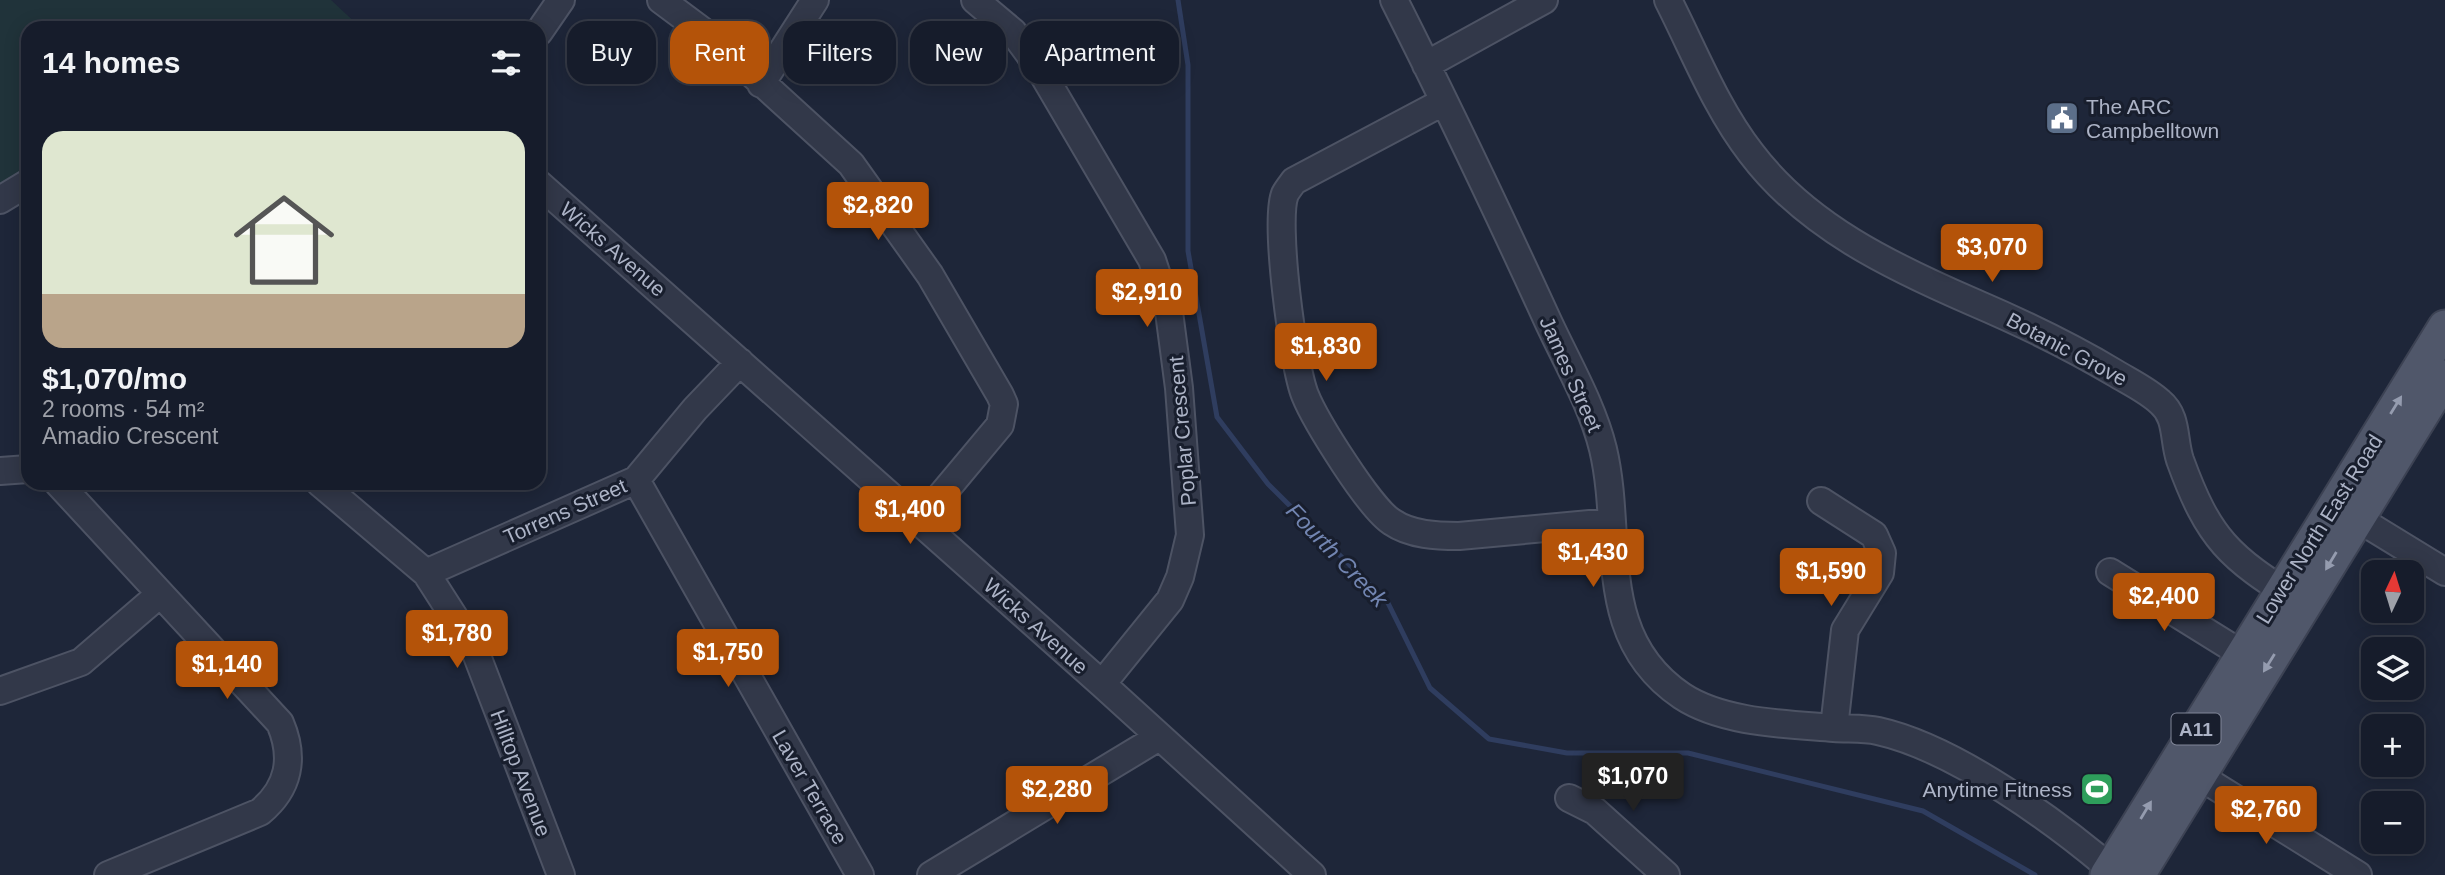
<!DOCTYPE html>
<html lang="en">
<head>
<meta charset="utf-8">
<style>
	body { margin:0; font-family:Helvetica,sans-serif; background:#1f2533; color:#f1f3f6; height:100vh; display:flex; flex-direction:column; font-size:26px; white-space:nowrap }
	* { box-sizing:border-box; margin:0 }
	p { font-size:23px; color:#9ea1a9 }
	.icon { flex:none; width:38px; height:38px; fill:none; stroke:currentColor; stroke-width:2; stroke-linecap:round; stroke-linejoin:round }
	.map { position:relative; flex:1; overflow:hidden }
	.sheet { position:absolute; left:21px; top:21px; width:525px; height:469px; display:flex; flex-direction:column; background:#161c2b; border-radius:21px; box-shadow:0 4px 18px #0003,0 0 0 2px #353a47 }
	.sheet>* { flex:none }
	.top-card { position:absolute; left:567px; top:21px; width:665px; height:63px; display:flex; gap:14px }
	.needle { width:46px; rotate:4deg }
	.buttons { position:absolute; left:2361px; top:560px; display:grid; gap:14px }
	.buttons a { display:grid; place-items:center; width:63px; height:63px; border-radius:14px; background:#161c2b; box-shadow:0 4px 18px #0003,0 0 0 2px #353a47; font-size:35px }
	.price { position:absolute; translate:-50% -60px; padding:0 16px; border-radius:7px; background:#b45309; color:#fff; font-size:23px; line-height:46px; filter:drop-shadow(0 2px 4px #0008) }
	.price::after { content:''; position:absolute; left:50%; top:42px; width:21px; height:16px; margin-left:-10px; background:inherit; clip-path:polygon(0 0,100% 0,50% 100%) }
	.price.current { background:#222; color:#fff }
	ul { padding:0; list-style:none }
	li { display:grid; align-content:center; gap:14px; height:371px; padding:0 21px }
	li+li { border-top:2px solid #353a47 }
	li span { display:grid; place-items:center; height:217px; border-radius:21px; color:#555 }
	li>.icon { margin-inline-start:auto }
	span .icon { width:126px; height:126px; fill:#fffc; stroke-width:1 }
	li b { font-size:30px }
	h2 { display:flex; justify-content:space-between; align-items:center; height:84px; padding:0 21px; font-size:30px }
	.chip { padding:0 24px; border-radius:21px; background:#161c2b; box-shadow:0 4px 18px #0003,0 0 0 2px #353a47; font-size:24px; line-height:63px }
	.chip.current { background:#b45309; color:#fff }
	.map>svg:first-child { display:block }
	.green { fill:#20333a }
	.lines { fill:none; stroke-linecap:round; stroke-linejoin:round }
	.stream { stroke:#2f3d5f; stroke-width:5 }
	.minor-casing { stroke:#4d5364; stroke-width:30 }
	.major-casing { stroke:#3c4253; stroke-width:37 }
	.minor { stroke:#323849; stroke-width:26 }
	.major { stroke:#50576a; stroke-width:33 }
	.oneway { fill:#959caf }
	.labels { text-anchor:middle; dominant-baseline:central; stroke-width:6; stroke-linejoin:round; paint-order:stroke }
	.shield { fill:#181e2d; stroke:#808698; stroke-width:2 }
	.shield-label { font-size:19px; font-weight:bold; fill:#acb3c6 }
	.poi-label { font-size:21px; fill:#acb3c6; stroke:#181e2d; text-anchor:start }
	.street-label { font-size:21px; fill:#acb3c6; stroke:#181e2d }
	.water-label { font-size:23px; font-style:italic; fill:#7285b1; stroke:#181e2d }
</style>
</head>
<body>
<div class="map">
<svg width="2445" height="875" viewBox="0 0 2445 875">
	<rect width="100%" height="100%" fill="#1e2639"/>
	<path class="green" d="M0 0H331L361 28H28V183L0 200Z"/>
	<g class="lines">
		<path class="stream" d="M1178 0 1188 65V251L1217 417 1268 484 1388 603 1430 688 1489 739 1567 753H1688L1923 811 2035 875"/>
		<g class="minor-casing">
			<path id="minor" d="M661 0 716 41 851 164 930 275 1000 395 1004 404 1000 425 919 522
				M975 0 1013 32 1038 66 1152 260 1169 312 1179 388 1190 535 1180 577 1170 600 1102 684
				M1394 0C1447 105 1497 210 1546 317 1565 359 1592 404 1603 449 1624 537 1593 636 1682 696 1723 723 1786 724 1834 728 1849 729 1864 728 1878 731 1955 748 2058 823 2118 875
				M1668 0C1694 51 1716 108 1751 153 1806 226 1892 267 1973 302 2022 323 2070 346 2115 373 2130 382 2147 390 2160 402 2178 417 2173 439 2180 460 2209 540 2229 557 2299 601
				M539 32 561 0
				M1426 65 1544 0
				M761 84 815 0
				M1443 102 1294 181C1291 185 1287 190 1285 194 1274 221 1293 365 1305 395 1315 420 1370 509 1392 522 1411 535 1437 536 1459 536L1611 522
				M539 184 1102 684 1312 875
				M0 200 28 183
				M0 471 28 469
				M636 480 860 875
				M58 483 280 723C295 758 289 788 260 812L108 875
				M320 483 426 573 474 648 561 875
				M1821 501 1874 535 1882 553 1880 573 1845 630 1834 728
				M2342 509 2445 572
				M2110 572 2242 654
				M426 573 636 480 695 409 740 362
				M0 691 81 662 160 594
				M2199 776 2358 875
				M1569 798 1595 811 1666 875
				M931 875 1159 737"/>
		</g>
		<g class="major-casing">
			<path id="major" d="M2107 875 2445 327
				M2138 875 2445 377"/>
		</g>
		<use href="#minor" class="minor"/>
		<use href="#major" class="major"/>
	</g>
	<defs><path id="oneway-solid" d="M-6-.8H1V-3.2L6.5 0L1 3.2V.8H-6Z" transform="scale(1.75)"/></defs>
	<g class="oneway">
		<use href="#oneway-solid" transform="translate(2396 405) rotate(-58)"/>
		<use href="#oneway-solid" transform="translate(2331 561) rotate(121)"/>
		<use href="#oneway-solid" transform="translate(2269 663) rotate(122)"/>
		<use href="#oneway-solid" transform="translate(2146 810) rotate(-59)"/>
	</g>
	<defs>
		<g id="civic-square" transform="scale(1.75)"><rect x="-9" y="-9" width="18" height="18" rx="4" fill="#5c6f8a" stroke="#181e2d"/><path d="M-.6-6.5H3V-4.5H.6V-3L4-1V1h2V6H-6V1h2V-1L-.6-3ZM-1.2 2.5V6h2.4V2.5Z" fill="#fff"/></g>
		<g id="stadium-square" transform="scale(1.75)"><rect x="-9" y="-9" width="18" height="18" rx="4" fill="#2e9e5b" stroke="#181e2d"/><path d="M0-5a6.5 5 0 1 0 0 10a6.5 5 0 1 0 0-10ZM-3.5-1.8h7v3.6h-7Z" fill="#fff"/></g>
	</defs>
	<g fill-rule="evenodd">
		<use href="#civic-square" x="2062" y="118"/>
		<use href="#stadium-square" x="2097" y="789"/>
	</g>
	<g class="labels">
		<rect class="shield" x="2171.5" y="713.5" width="49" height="31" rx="5"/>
		<g class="shield-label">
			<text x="2196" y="729">A11</text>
		</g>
		<g class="poi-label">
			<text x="2086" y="106">The ARC<tspan x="2086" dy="24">Campbelltown</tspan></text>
			<text x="2072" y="789" text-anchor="end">Anytime Fitness</text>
		</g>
		<g class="street-label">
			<text transform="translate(613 249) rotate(41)">Wicks Avenue</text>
			<text transform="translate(2067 349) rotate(28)">Botanic Grove</text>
			<text transform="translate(1571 374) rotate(66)">James Street</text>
			<text transform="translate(1182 431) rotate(-95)">Poplar Crescent</text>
			<text transform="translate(565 511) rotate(-24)">Torrens Street</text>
			<text transform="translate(2319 529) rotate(-58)">Lower North East Road</text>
			<text transform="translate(1036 626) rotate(42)">Wicks Avenue</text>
			<text transform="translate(521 773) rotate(69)">Hilltop Avenue</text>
			<text transform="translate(810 787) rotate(60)">Laver Terrace</text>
		</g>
		<g class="water-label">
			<text transform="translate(1337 555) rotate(46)">Fourth Creek</text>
		</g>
	</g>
</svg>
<div class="buttons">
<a><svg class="needle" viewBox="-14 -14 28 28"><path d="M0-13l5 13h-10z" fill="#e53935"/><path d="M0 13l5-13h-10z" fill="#9ea1a9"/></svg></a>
<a><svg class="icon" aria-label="layers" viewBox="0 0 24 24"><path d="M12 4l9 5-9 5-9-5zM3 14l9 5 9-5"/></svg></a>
<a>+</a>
<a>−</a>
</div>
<b class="price" style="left:878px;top:242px">$2,820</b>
<b class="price" style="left:1992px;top:284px">$3,070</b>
<b class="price" style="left:1147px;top:329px">$2,910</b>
<b class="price" style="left:1326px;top:383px">$1,830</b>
<b class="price" style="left:910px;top:546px">$1,400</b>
<b class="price" style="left:1593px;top:589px">$1,430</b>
<b class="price" style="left:1831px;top:608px">$1,590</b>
<b class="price" style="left:2164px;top:633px">$2,400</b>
<b class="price" style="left:457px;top:670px">$1,780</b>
<b class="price" style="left:728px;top:689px">$1,750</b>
<b class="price" style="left:227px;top:701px">$1,140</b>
<b class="price current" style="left:1633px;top:813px">$1,070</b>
<b class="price" style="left:1057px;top:826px">$2,280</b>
<b class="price" style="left:2266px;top:846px">$2,760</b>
<div class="top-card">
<a class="chip">Buy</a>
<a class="chip current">Rent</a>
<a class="chip">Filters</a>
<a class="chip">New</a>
<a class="chip">Apartment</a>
</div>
<section class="sheet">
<h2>14 homes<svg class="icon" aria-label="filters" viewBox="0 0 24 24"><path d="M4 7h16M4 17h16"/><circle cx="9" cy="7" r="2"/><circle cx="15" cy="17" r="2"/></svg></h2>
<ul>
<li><span style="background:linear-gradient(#dfe7d0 75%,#b9a48a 0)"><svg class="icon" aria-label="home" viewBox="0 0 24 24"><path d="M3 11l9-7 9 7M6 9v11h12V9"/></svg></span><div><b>$1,070/mo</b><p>2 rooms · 54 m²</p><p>Amadio Crescent</p></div></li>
</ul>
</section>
</div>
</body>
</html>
